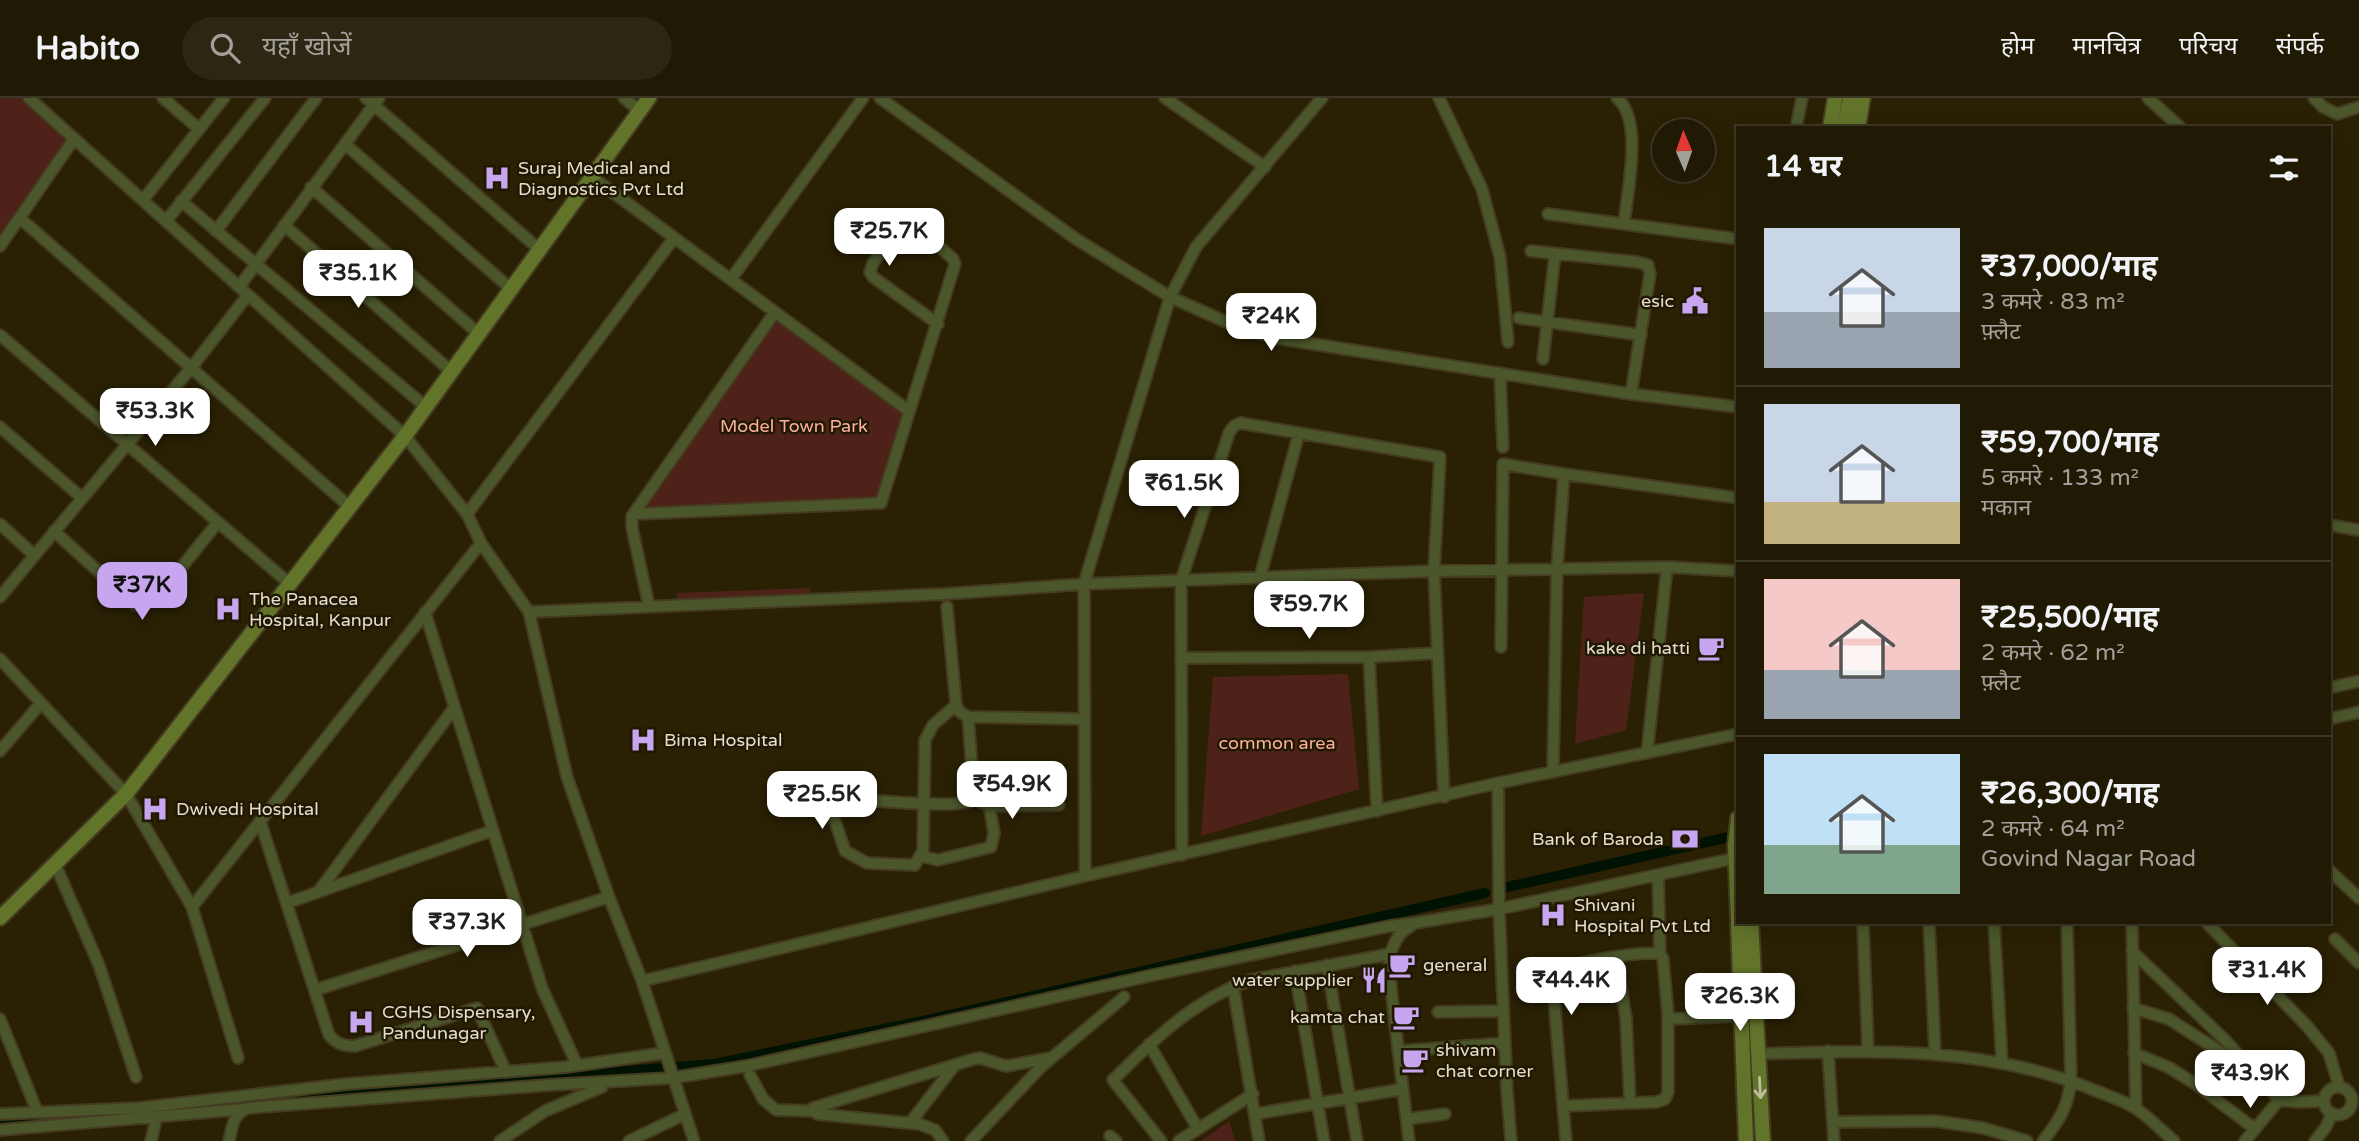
<!DOCTYPE html>
<html lang="hi">
<head>
<meta charset="utf-8">
<style>
	body { margin:0; font-family:"Varela Round","Noto Sans Devanagari",sans-serif; background:#2d2612; color:#f1f3f6; height:100vh; display:flex; flex-direction:column; font-size:26px; white-space:nowrap }
	* { box-sizing:border-box; margin:0 }
	p { font-size:23px; color:#a2a09a }
	.icon { flex:none; width:38px; height:38px; fill:none; stroke:currentColor; stroke-width:2; stroke-linecap:round; stroke-linejoin:round }
	.map { position:relative; flex:1; overflow:hidden }
	.details { position:absolute; left:1736px; top:28px; width:595px; height:798px; display:flex; flex-direction:column; background:#201903; border-radius:0px; box-shadow:0 4px 18px #0003,0 0 0 2px #3d3825 }
	.details>* { flex:none }
	.needle { width:46px; rotate:358deg }
	.buttons { position:absolute; left:1652px; top:21px; display:grid; gap:14px }
	.buttons a { display:grid; place-items:center; width:63px; height:63px; border-radius:50%; background:#201903; box-shadow:0 4px 18px #0003,0 0 0 2px #3d3825; font-size:35px }
	.price { position:absolute; translate:-50% -60px; padding:0 16px; border-radius:14px; background:#fff; color:#222; font-size:23px; line-height:46px; filter:drop-shadow(0 2px 4px #0008) }
	.price::after { content:''; position:absolute; left:50%; top:42px; width:21px; height:16px; margin-left:-10px; background:inherit; clip-path:polygon(0 0,100% 0,50% 100%) }
	.price.current { background:#c7a6ef; color:#111 }
	ul { padding:0; list-style:none }
	li { display:flex; align-items:center; gap:21px; height:175px; padding:0 28px }
	li+li { border-top:2px solid #3d3825 }
	li span { display:grid; place-items:center; flex:none; width:196px; height:140px; border-radius:0px; color:#555 }
	li>.icon { margin-inline-start:auto }
	span .icon { width:84px; height:84px; fill:#fffc; stroke-width:1 }
	li b { font-size:30px }
	h2 { display:flex; justify-content:space-between; align-items:center; height:84px; padding:0 28px; font-size:30px }
	header { display:flex; align-items:center; gap:42px; box-sizing:border-box; height:98px; padding:0 35px; background:#201903; border-bottom:2px solid #3d3825 }
	header strong { font-size:33px }
	nav { display:flex; gap:38px; margin-inline-start:auto; font-size:24px }
	.search { width:490px; height:63px; background:#2d2612; display:flex; align-items:center; gap:18px; box-sizing:border-box; padding:0 24px; border-radius:38px; color:#a2a09a; font-size:26px }
	.map>svg:first-child { display:block }
	.green { fill:#4f2219 }
	.lines { fill:none; stroke-linecap:round; stroke-linejoin:round }
	.canal { stroke:#001202; stroke-width:10 }
	.street-casing { stroke:#443b20; stroke-width:14 }
	.secondary-casing { stroke:#443b20; stroke-width:18 }
	.street { stroke:#4b572b; stroke-width:10 }
	.secondary { stroke:#62742a; stroke-width:14 }
	.oneway { stroke:#bcbe9c }
	.labels { text-anchor:middle; dominant-baseline:central; stroke-width:5; stroke-linejoin:round; paint-order:stroke }
	.poi-label { font-size:18px; fill:#e3decd; stroke:#201800; text-anchor:start }
	.park-label { font-size:18px; fill:#fdaf9d; stroke:#201800 }
</style>
</head>
<body>
<header>
<strong>Habito</strong>
<div class="search"><svg class="icon" aria-label="search" viewBox="0 0 24 24"><circle cx="10" cy="10" r="6"/><path d="M15 15l6 6"/></svg>यहाँ खोजें</div>
<nav><a>होम</a><a>मानचित्र</a><a>परिचय</a><a>संपर्क</a></nav>
</header>
<div class="map">
<svg width="2359" height="1043" viewBox="0 0 2359 1043">
	<rect width="100%" height="100%" fill="#2a2104"/>
	<path class="green" d="M0 0H29L74 41 0 145Z
		M775 214 909 313 881 405 635 416Z
		M810 490V500L677 504V495Z
		M1644 495 1626 632 1575 646 1584 499Z
		M1348 576 1359 691 1201 738 1213 579Z
		M1229 1023 1235 1043H1201Z"/>
	<g class="lines">
		<path class="canal" d="M1503 790 1738 737
			M203 1007 714 966 932 921 1485 795
			M0 1022 30 1020"/>
		<g class="street-casing">
			<path id="street" d="M29 0 405 338 467 416 481 445 529 514 567 679 609 799 642 883 694 1043
				M163 0 199 31
				M366 0 540 152
				M624 0 640 13
				M880 0 1076 141 1170 199 1231 226 1275 240 1631 296 1738 309
				M1165 0 1265 69
				M1439 0 1482 91 1500 159 1508 244
				M1617 0C1644 23 1627 94 1624 126
				M2148 0 2181 30
				M2314 0 2323 9 2337 16 2359 9
				M1796 30 1802 0
				M345 46 511 191
				M592 79 909 313
				M311 89 479 236
				M143 102 224 0
				M181 103 426 309
				M1548 116 1738 141
				M21 121 350 409
				M166 123 265 0
				M284 127 452 274
				M216 133 316 0
				M0 148 74 41
				M1531 153 1637 164 1648 167 1650 176 1631 296
				M731 181 863 0
				M239 189 379 0
				M1519 220 1641 237
				M0 237 290 486
				M1543 261 1555 156
				M1500 275 1503 349
				M0 329 82 400
				M467 416 674 140
				M632 418 775 214
				M0 426 34 457
				M2329 427 2359 432
				M54 433 135 507 140 508 156 501 218 424
				M1260 479 1299 335
				M0 499 191 270 248 197
				M649 508 632 430V418L635 416 881 405 955 166 953 161 913 125 908 123 901 126 873 165 870 174 873 179 938 226
				M947 509 956 607 960 614 968 619 1084 621
				M425 514 542 890 577 967
				M529 514 944 496 1084 486 1434 473 1667 469 1738 473
				M1501 549 1503 366 1564 376 1738 400
				M1369 559 1377 713
				M1181 560 1369 559 1437 555
				M0 561 126 696 192 809 238 960
				M2329 590 2359 583
				M956 607 933 627 925 642 923 752 915 767 867 765 845 753 832 714 833 699C857 701 956 711 971 703L974 696 968 619
				M2329 621 2359 614
				M0 653 41 605
				M1647 655 1667 469
				M1553 673 1557 471 1564 376
				M1498 685 1499 811 1507 992 1511 1043
				M805 701 833 704
				M982 705 1002 708 1059 707
				M260 723 329 937C337 946 343 948 355 948L477 910 506 974
				M1182 757 1181 483 1229 335 1234 328 1240 325 1440 359 1434 473 1444 699
				M920 758 938 762 991 749 994 735 989 706
				M55 766 99 867 136 979
				M2329 772 2359 800
				M1085 778 1084 486 1170 199 1196 149 1322 0
				M319 793 454 610
				M287 805 491 733
				M192 809 481 445
				M1863 824 1868 953
				M1929 824 1935 955
				M1994 824 2002 964
				M2132 824 2136 1010
				M2206 824 2307 928 2329 955 2339 988
				M2335 841 2359 865
				M2132 853 2224 941 2279 1002 2300 1004 2323 1003
				M1616 860 1626 920 1630 1005
				M1327 867 1357 1043
				M1295 873 1324 1043
				M642 883 1085 778 1498 685 1738 636
				M1233 888 1259 1043
				M315 892 609 799
				M2133 910 2169 921 2241 967
				M1438 914 1503 913
				M0 921 37 1013
				M1668 921 1741 918
				M1149 946 1198 1031
				M1399 953 1505 945
				M1828 953 1834 1043
				M2134 955 2168 969 2194 985 2255 1031
				M1758 956C1872 952 1987 948 2094 992 2108 998 2126 1003 2138 1012 2151 1021 2162 1033 2174 1043
				M750 977 763 1001 776 1012 813 1013
				M2324 1003a14 14 0 1 1 28 0a14 14 0 1 1-28 0Z
				M1564 1008 1657 1004 1665 1001 1668 994V917L1663 861 1660 856 1658 777
				M0 1016 139 1010 346 986 566 969 664 955
				M1255 1016 1403 991
				M1407 1021 1445 1016
				M1833 1024 1936 1023 1983 1030 2027 1043
				M910 1025 954 968
				M0 1032 245 1011
				M1110 1038 1116 1043
				M151 1043 157 1018
				M229 1043C233 1027 232 1017 248 1010L549 987 672 980 747 968 1149 878 1390 828 1415 825
				M500 1043 545 1013 602 989
				M629 1043 685 1016
				M943 1043 935 1032 919 1026 817 1016 813 1010 974 961 980 960 1006 968 1051 960
				M971 1043 1041 969 1124 899
				M1161 1043 1113 982C1154 941 1195 901 1251 882L1390 856
				M1179 1043 1253 996
				M1409 1043 1389 873 1390 856 1396 842 1402 834 1415 825 1499 811 1736 760
				M1566 1043 1553 889 1557 873C1573 865 1642 852 1660 856
				M2043 1043C2060 1021 2067 1011 2071 983L2067 824
				M2245 1043 2279 1002
				M2315 1043 2326 1029 2332 1015"/>
		</g>
		<g class="secondary-casing">
			<path id="secondary" d="M1830 30 1835 0
				M1844 30 1850 0
				M1858 30 1863 0
				M1738 720 1735 747 1738 821
				M0 820 126 696 405 338 649 0
				M1738 824 1746 1043
				M1751 824 1763 1043"/>
		</g>
		<use href="#street" class="street"/>
		<use href="#secondary" class="secondary"/>
	</g>
	<defs><path id="oneway-shaft" d="M-6 0H5M1.5-3L5.5 0L1.5 3" fill="none" stroke-width="1.6" stroke-linecap="round" stroke-linejoin="round" transform="scale(1.75)"/></defs>
	<use class="oneway" href="#oneway-shaft" transform="translate(1760 990) rotate(87)"/>
	<defs>
		<g id="hospital-bare" transform="scale(2.1)"><path d="M-5-5h3v3.5h4V-5h3V5h-3V1.5h-4V5h-3Z" fill="#c7a6ef" stroke="#201800" stroke-width="2.5" paint-order="stroke"/></g>
		<g id="civic-bare" transform="scale(2.1)"><path d="M-.6-6.5H3V-4.5H.6V-3L4-1V1h2V6H-6V1h2V-1L-.6-3ZM-1.2 2.5V6h2.4V2.5Z" fill="#c7a6ef" stroke="#201800" stroke-width="2.5" paint-order="stroke"/></g>
		<g id="cafe-bare" transform="scale(2.1)"><path d="M-5.5-4.5H6V0H3Q3 3.5 0 3.5H-2.5Q-5.5 3.5-5.5 0ZM3-3.2v2h1.7v-2ZM-6 4.5H4V6H-6Z" fill="#c7a6ef" stroke="#201800" stroke-width="2.5" paint-order="stroke"/></g>
		<g id="bank-bare" transform="scale(2.1)"><path d="M-6-4H6V4H-6ZM0-2.3a2.3 2.3 0 1 0 0 4.6a2.3 2.3 0 1 0 0-4.6Z" fill="#c7a6ef" stroke="#201800" stroke-width="2.5" paint-order="stroke"/></g>
		<g id="restaurant-bare" transform="scale(2.1)"><path d="M-5-6h1v4h1v-4h1v4h1v-4h1v5L-1.5 .5V6h-2V.5L-5-1ZM5-6V6H3V1.5H1.5Q1.5-4 5-6Z" fill="#c7a6ef" stroke="#201800" stroke-width="2.5" paint-order="stroke"/></g>
	</defs>
	<g fill-rule="evenodd">
		<use href="#hospital-bare" x="497" y="80"/>
		<use href="#civic-bare" x="1695" y="203"/>
		<use href="#hospital-bare" x="228" y="511"/>
		<use href="#cafe-bare" x="1711" y="550"/>
		<use href="#hospital-bare" x="643" y="642"/>
		<use href="#hospital-bare" x="155" y="711"/>
		<use href="#bank-bare" x="1685" y="741"/>
		<use href="#hospital-bare" x="1553" y="817"/>
		<use href="#cafe-bare" x="1402" y="867"/>
		<use href="#restaurant-bare" x="1374" y="882"/>
		<use href="#cafe-bare" x="1406" y="919"/>
		<use href="#hospital-bare" x="361" y="924"/>
		<use href="#cafe-bare" x="1415" y="962"/>
	</g>
	<g class="labels">
		<g class="poi-label">
			<text x="518" y="70">Suraj Medical and<tspan x="518" dy="21">Diagnostics Pvt Ltd</tspan></text>
			<text x="1674" y="203" text-anchor="end">esic</text>
			<text x="249" y="501">The Panacea<tspan x="249" dy="21">Hospital, Kanpur</tspan></text>
			<text x="1690" y="550" text-anchor="end">kake di hatti</text>
			<text x="664" y="642">Bima Hospital</text>
			<text x="176" y="711">Dwivedi Hospital</text>
			<text x="1664" y="741" text-anchor="end">Bank of Baroda</text>
			<text x="1574" y="807">Shivani<tspan x="1574" dy="21">Hospital Pvt Ltd</tspan></text>
			<text x="1423" y="867">general</text>
			<text x="1353" y="882" text-anchor="end">water supplier</text>
			<text x="382" y="914">CGHS Dispensary,<tspan x="382" dy="21">Pandunagar</tspan></text>
			<text x="1385" y="919" text-anchor="end">kamta chat</text>
			<text x="1436" y="952">shivam<tspan x="1436" dy="21">chat corner</tspan></text>
		</g>
		<g class="park-label">
			<text x="794" y="328">Model Town Park</text>
			<text x="1277" y="645">common area</text>
		</g>
	</g>
</svg>
<div class="buttons">
<a><svg class="needle" viewBox="-14 -14 28 28"><path d="M0-13l5 13h-10z" fill="#e53935"/><path d="M0 13l5-13h-10z" fill="#a2a09a"/></svg></a>
</div>
<b class="price" style="left:889px;top:170px">₹25.7K</b>
<b class="price" style="left:358px;top:212px">₹35.1K</b>
<b class="price" style="left:1271px;top:255px">₹24K</b>
<b class="price" style="left:155px;top:350px">₹53.3K</b>
<b class="price" style="left:1184px;top:422px">₹61.5K</b>
<b class="price current" style="left:142px;top:524px">₹37K</b>
<b class="price" style="left:1309px;top:543px">₹59.7K</b>
<b class="price" style="left:1012px;top:723px">₹54.9K</b>
<b class="price" style="left:822px;top:733px">₹25.5K</b>
<b class="price" style="left:467px;top:861px">₹37.3K</b>
<b class="price" style="left:2267px;top:909px">₹31.4K</b>
<b class="price" style="left:1571px;top:919px">₹44.4K</b>
<b class="price" style="left:1740px;top:935px">₹26.3K</b>
<b class="price" style="left:2250px;top:1012px">₹43.9K</b>
<section class="details">
<h2>14 घर<svg class="icon" aria-label="filters" viewBox="0 0 24 24"><path d="M4 7h16M4 17h16"/><circle cx="9" cy="7" r="2"/><circle cx="15" cy="17" r="2"/></svg></h2>
<ul>
<li><span style="background:linear-gradient(#c9d6e8 60%,#9aa5b1 0)"><svg class="icon" aria-label="home" viewBox="0 0 24 24"><path d="M3 11l9-7 9 7M6 9v11h12V9"/></svg></span><div><b>₹37,000/माह</b><p>3 कमरे · 83 m²</p><p>फ़्लैट</p></div></li>
<li><span style="background:linear-gradient(#c9d6e8 70%,#c2b280 0)"><svg class="icon" aria-label="home" viewBox="0 0 24 24"><path d="M3 11l9-7 9 7M6 9v11h12V9"/></svg></span><div><b>₹59,700/माह</b><p>5 कमरे · 133 m²</p><p>मकान</p></div></li>
<li><span style="background:linear-gradient(#f6c9c9 65%,#9aa5b1 0)"><svg class="icon" aria-label="home" viewBox="0 0 24 24"><path d="M3 11l9-7 9 7M6 9v11h12V9"/></svg></span><div><b>₹25,500/माह</b><p>2 कमरे · 62 m²</p><p>फ़्लैट</p></div></li>
<li><span style="background:linear-gradient(#bfe0f5 65%,#7fa58c 0)"><svg class="icon" aria-label="home" viewBox="0 0 24 24"><path d="M3 11l9-7 9 7M6 9v11h12V9"/></svg></span><div><b>₹26,300/माह</b><p>2 कमरे · 64 m²</p><p>Govind Nagar Road</p></div></li>
</ul>
</section>
</div>
</body>
</html>
